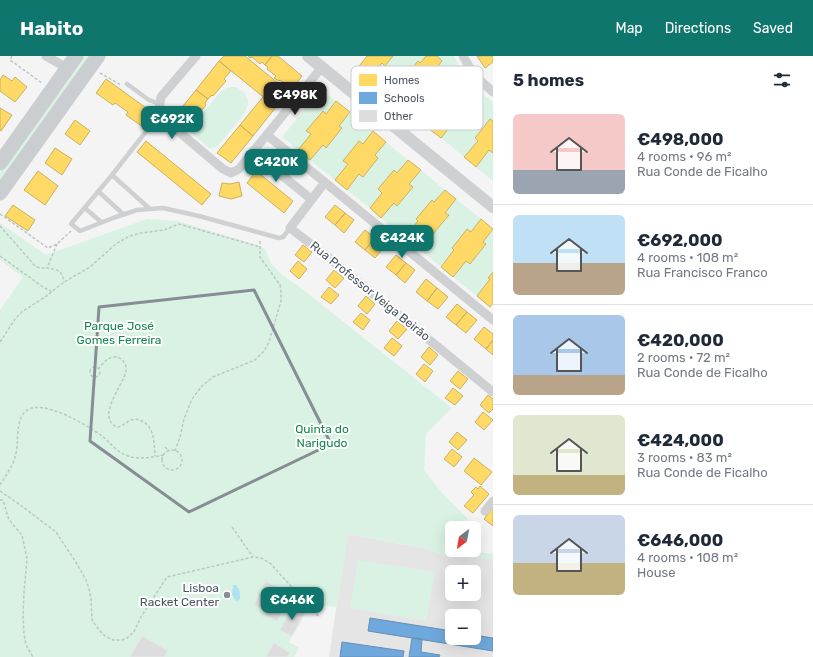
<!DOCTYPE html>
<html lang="en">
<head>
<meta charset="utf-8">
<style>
	body { margin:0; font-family:Rubik,sans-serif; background:#f2f2f3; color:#1f2937; height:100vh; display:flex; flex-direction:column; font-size:15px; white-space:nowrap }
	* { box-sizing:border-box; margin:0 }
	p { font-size:13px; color:#747a83 }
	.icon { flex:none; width:22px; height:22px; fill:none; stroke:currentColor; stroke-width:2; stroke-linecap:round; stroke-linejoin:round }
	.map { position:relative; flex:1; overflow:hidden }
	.details { display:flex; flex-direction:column; background:#fff; width:320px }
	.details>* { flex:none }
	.needle { width:26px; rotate:211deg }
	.buttons { position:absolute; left:445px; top:465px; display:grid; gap:8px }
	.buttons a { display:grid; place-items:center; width:36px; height:36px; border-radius:6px; background:#fff; box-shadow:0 4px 16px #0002; font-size:20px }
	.price { position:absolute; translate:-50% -34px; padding:0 9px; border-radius:8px; background:#0f766e; color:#fff; font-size:13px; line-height:26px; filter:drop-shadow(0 1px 2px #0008) }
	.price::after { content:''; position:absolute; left:50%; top:24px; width:12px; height:9px; margin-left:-6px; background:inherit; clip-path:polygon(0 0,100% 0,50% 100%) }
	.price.active { background:#222; color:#fff }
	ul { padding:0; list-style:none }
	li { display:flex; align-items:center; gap:12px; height:100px; padding:0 20px }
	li+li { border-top:1px solid #e0e1e3 }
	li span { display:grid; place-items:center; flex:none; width:112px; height:80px; border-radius:6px; color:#555 }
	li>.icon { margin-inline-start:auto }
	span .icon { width:48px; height:48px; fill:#fffc; stroke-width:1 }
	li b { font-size:17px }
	h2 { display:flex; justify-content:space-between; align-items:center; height:48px; padding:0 20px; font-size:17px }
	header { display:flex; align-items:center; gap:24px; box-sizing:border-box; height:56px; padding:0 20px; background:#0f766e; color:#fff }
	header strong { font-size:19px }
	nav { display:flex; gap:22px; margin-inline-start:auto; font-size:14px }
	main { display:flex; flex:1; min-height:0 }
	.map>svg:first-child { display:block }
	.education { fill:#e6e5e6; fill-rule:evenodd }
	.green { fill:#d9f2e3 }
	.water { fill:#aee2f0 }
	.homes { fill:#ffd966; stroke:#c9b264 }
	.schools { fill:#6fa8dc; stroke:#648fb7 }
	.building { fill:#ddddde; stroke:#e5e6e7 }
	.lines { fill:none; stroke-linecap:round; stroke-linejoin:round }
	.path { stroke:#bcc7c4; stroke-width:1.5; stroke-dasharray:3 2; stroke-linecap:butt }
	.service { stroke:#ced0d2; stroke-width:4.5 }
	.minor { stroke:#ced0d2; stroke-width:9 }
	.tertiary { stroke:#ced0d2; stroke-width:12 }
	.primary { stroke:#caced1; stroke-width:15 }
	.marked { fill:none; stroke:#868d94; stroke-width:3; stroke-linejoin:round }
	.poi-dot { fill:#868d94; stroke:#fff; stroke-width:1.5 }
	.labels { text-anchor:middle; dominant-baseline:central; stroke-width:4; stroke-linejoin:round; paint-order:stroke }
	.street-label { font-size:12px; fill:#4a5661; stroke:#fff }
	.park-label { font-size:12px; fill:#17864f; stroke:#fff }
	.poi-label { font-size:12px; fill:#4a5661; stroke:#fff; text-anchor:end }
	.key { fill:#fff; stroke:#c9ccd0; stroke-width:1 }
	.key-label { font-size:11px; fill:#4a5661 }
</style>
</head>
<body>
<header>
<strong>Habito</strong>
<nav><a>Map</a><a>Directions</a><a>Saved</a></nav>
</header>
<main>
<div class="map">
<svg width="493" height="601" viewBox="0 0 493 601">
	<rect width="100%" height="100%" fill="#f4f4f4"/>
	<path class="education" d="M347 478 428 493 445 500 493 503V601H329ZM452 516H474V538H452ZM452 560H474V582H452Z"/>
	<path class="green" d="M83 0H90L0 126V117Z
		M393 0H426L420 7 418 5 402 24 405 26 392 43 368 23 382 7 385 10Z
		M437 0H454L468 25 458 37 455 35 440 53 443 56 429 73 404 52 417 36 421 38 436 20 432 17 442 5Z
		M231 31H236L244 36 248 44V49L244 58 217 91 213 92H209L192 77 191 75 192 70 219 37 226 32Z
		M321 33 336 45 326 58 322 55 306 75 311 78 298 94 282 81Z
		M479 35 493 46V65L490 64 475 82 478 85 464 101 441 82 454 66 457 67 471 49 469 47Z
		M350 56 373 75 363 88 344 105 348 108 335 124 310 104 323 89 327 91 342 72 339 70Z
		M386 86 408 104 397 117 393 115 378 133 382 137 370 152 347 134 359 118 363 121 378 102 375 99Z
		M489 94 493 97V125L476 111Z
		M421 114 445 134 434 146 432 144 416 163 418 165 405 181 381 162Z
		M456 143 481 163 471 176 467 173 452 192 454 194 441 211 417 191 430 175 433 178 448 159 445 157Z
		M147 163 178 165 260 190 265 193 271 207 282 219 297 229 452 352 426 378 424 414 443 438 468 463 464 466 459 472H452V482L447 489 452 493V494H461L493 498V503L445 500 428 493 348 478 337 551 314 548 307 554 289 586 299 592 294 601H0V254L23 221 0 204V167L46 199Z
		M493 173V216L488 222 490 223 477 240 453 221 466 205 470 208 486 188 483 186Z
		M358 504 435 516 426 565 350 552Z"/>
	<path class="water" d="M233 529H236C240 533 240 538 240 543L237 545 235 544 232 538Z"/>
	<path class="homes" d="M224 0H245L284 32 272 48 219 5Z
		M248 0H272L265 9 262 6 260 8 252 1 250 2Z
		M272 0H278L302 20 293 32 290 29 289 31 280 24 279 25 274 22 276 20 267 13 268 11 265 9Z
		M367 0H393L385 10 382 7 368 23 356 14Z
		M426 0H437L442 5 432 17 436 20 421 38 417 36 404 52 392 43 405 26 402 24 418 5 420 7Z
		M477 0H493V6L485 12Z
		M219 5 231 15 224 23 226 25 213 40 212 39 208 43 196 34Z
		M3 19 12 25 15 21 27 31 15 46 0 35V24Z
		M106 23 153 57 143 71 126 59 128 56 115 47 113 49 96 37Z
		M468 25 479 35 469 47 471 49 456 68 454 66 441 82 429 73 443 56 440 54 455 35 458 37Z
		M196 34 208 43 205 47 206 49 191 68 189 67 186 71 174 61Z
		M263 41 276 51 253 80 240 69Z
		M336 45 350 56 339 70 342 72 326 92 323 89 310 104 298 94 311 78 306 75 323 55 326 58Z
		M0 52 12 59 1 75 0 74Z
		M490 63 493 65V97L489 94 476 111 464 101 478 85 475 82Z
		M75 64 90 75 80 89 65 78Z
		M240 69 253 80 231 107 217 97Z
		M373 75 386 86 375 99 378 102 363 121 359 118 347 134 335 124 348 108 343 105 359 85 363 88Z
		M146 85 211 138 202 149 137 96Z
		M55 92 72 103 62 119 45 107Z
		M408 104 421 114 409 128 413 131 397 150 394 147 381 162 370 152 382 137 378 133 394 114 397 117Z
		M38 115 58 130 45 149 24 134Z
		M256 115 293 145 284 157 247 127Z
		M239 126 242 140 231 143 219 140 222 127 230 128Z
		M445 134 456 143 445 157 449 159 433 178 430 175 417 191 405 181 418 165 416 163 432 144 434 146Z
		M13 149 35 164 28 175 5 160Z
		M335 149 345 157 335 169 325 161Z
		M345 157 354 164 344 177 335 169Z
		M481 163 493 173 483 186 486 188 470 208 466 205 453 221 441 211 454 194 452 192 467 173 471 176Z
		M365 174 375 182 365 194 355 186Z
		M375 182 385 190 375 202 365 194Z
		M303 189 312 196 304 206 295 199Z
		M396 199 406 207 396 219 386 211Z
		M298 205 307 213 299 223 290 215Z
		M406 207 415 214 405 227 396 219Z
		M334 214 344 222 335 232 326 224Z
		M493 216V247L490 251 477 240 490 223 488 222Z
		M426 223 437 232 427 245 416 236Z
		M329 231 339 239 331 248 321 241Z
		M437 232 448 241 438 253 427 245Z
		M366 240 375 248 367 258 358 250Z
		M457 248 467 256 456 269 446 261Z
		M467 256 477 264 466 277 456 269Z
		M361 257 370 264 363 274 353 266Z
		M397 265 407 273 398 283 389 275Z
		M484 271 493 278V284L486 293 474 283Z
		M392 282 402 290 394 300 384 292Z
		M493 284V299L486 293Z
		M429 291 438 299 430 309 421 301Z
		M424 308 433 315 425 326 416 318Z
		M458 315 468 323 460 333 450 325Z
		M453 332 463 340 455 349 445 342Z
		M488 339 493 343V353L489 357 480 349Z
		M483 356 493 364 484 374 475 366Z
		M457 376 467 384 458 394 449 386Z
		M452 393 462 401 454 411 444 403Z
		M474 402 492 416 481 429 464 415Z
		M480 430 489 438 473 457 464 450 474 439 471 436 476 431 478 433Z
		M493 451V470L484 463Z"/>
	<path class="schools" d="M370 562 452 575V582H474V579L493 582V595L368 575Z
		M412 582 422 583 421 596 440 599 439 601H409Z
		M342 586 404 595 403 601H340Z"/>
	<path class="building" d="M266 525 278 531 266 555 254 549Z
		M278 535 290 541 277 565 265 559Z
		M293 550 305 556 292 580 280 574Z
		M142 580 168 595 164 601H130Z
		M274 587 290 597 287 601H266Z"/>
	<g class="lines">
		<path class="path" d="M12 0 10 4 42 27
			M100 17 121 29
			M0 158 48 192 57 188 71 175
			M0 170 35 210 40 212H47
			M57 188 47 212C58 214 62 214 64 226
			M0 200 43 231 51 235
			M0 286 15 263 23 255 45 241 64 226 90 211 117 187 130 180 141 177 164 174 179 168 257 190 260 192
			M90 316a5 5 0 1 1 10 0a5 5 0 1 1-10 0Z
			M98 313C101 310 105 304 110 302 118 298 127 305 126 315 124 328 95 361 117 371 123 371 125 366 131 364 134 363 137 363 140 364 155 370 154 387 155 400
			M165 391 169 395
			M162 404a10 10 0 1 1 20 0a10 10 0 1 1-20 0Z
			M175 395 180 381 184 363 192 343 202 330 213 321 255 304 264 295 269 286 281 245V236L280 229 260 201V183
			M0 429C6 419 14 409 16 397 19 384 15 366 25 356 40 340 88 370 102 380 111 387 116 396 128 400 139 404 152 401 164 399
			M0 435 23 451 56 476 77 508 86 524 89 533 91 543 92 564 99 574 105 580 113 584H122L127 582 134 576 141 561 167 521 253 501 261 502 270 507 320 562
			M0 444H3L9 464 22 479 27 503 24 536 23 559 24 578 26 589 33 601
			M232 471 253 501"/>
		<path class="service" d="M127 28 149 44 160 48
			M159 59 112 119 71 168 80 175 113 162 137 154 163 152 199 160 279 182 283 181 290 172
			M112 119 150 153
			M99 136 123 158
			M85 152 101 166"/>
		<path class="minor" d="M46 0 67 12
			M196 0 161 41 159 53V59L223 113 231 117 239 113 322 11
			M463 0C470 14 481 26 493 36
			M267 79 493 264
			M253 96 311 143
			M325 126 290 172 328 201 493 336
			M485 455 493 445"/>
		<path class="tertiary" d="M308 0 493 151"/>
		<path class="primary" d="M0 107 76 0
			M0 137 98 0"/>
	</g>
	<path class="marked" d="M254 234 331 388 189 456 90 385 99 251Z"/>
	<circle class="poi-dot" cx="227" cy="539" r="4"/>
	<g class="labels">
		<g class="street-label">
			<text transform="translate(370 235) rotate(39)">Rua Professor Veiga Beirão</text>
		</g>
		<g class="park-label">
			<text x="119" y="270">Parque José<tspan x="119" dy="14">Gomes Ferreira</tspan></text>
			<text x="322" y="373">Quinta do<tspan x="322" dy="14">Narigudo</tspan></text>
		</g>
		<g class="poi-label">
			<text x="219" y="532">Lisboa<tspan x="219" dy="14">Racket Center</tspan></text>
		</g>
	</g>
	<rect x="351" y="10" width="132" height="64" rx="6" class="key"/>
	<rect x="359" y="18" width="18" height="12" fill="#ffd966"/>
	<rect x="359" y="36" width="18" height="12" fill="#6fa8dc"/>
	<rect x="359" y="54" width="18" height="12" fill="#ddddde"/>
	<g class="key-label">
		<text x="384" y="28">Homes</text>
		<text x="384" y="46">Schools</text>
		<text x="384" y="64">Other</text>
	</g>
</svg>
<div class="buttons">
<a><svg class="needle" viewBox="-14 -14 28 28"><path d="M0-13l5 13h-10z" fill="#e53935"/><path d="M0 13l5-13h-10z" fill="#747a83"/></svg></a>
<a>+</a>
<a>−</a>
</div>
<b class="price active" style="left:295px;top:60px">€498K</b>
<b class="price" style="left:172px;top:84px">€692K</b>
<b class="price" style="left:276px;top:127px">€420K</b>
<b class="price" style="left:402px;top:203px">€424K</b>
<b class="price" style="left:292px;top:565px">€646K</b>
</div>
<section class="details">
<h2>5 homes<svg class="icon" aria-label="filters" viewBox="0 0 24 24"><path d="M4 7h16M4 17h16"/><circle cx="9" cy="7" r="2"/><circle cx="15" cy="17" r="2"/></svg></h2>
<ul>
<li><span style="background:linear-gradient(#f6c9c9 70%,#9aa5b1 0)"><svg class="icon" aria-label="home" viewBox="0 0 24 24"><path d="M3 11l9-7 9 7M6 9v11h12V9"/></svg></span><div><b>€498,000</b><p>4 rooms · 96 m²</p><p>Rua Conde de Ficalho</p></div></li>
<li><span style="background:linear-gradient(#bfe0f5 60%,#b9a48a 0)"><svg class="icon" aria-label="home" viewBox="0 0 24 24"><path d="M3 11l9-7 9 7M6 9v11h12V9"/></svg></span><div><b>€692,000</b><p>4 rooms · 108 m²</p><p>Rua Francisco Franco</p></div></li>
<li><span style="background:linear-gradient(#a9c7e8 75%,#b9a48a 0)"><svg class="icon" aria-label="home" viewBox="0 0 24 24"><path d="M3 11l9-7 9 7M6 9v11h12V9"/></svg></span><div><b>€420,000</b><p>2 rooms · 72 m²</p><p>Rua Conde de Ficalho</p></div></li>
<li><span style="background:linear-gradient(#dfe7d0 75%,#c2b280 0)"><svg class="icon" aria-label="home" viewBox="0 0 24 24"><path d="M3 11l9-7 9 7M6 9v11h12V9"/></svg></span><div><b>€424,000</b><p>3 rooms · 83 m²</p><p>Rua Conde de Ficalho</p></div></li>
<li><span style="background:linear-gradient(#c9d6e8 60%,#c2b280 0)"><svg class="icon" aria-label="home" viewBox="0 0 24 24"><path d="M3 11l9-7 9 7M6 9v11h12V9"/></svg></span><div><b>€646,000</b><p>4 rooms · 108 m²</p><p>House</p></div></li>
</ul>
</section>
</main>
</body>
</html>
